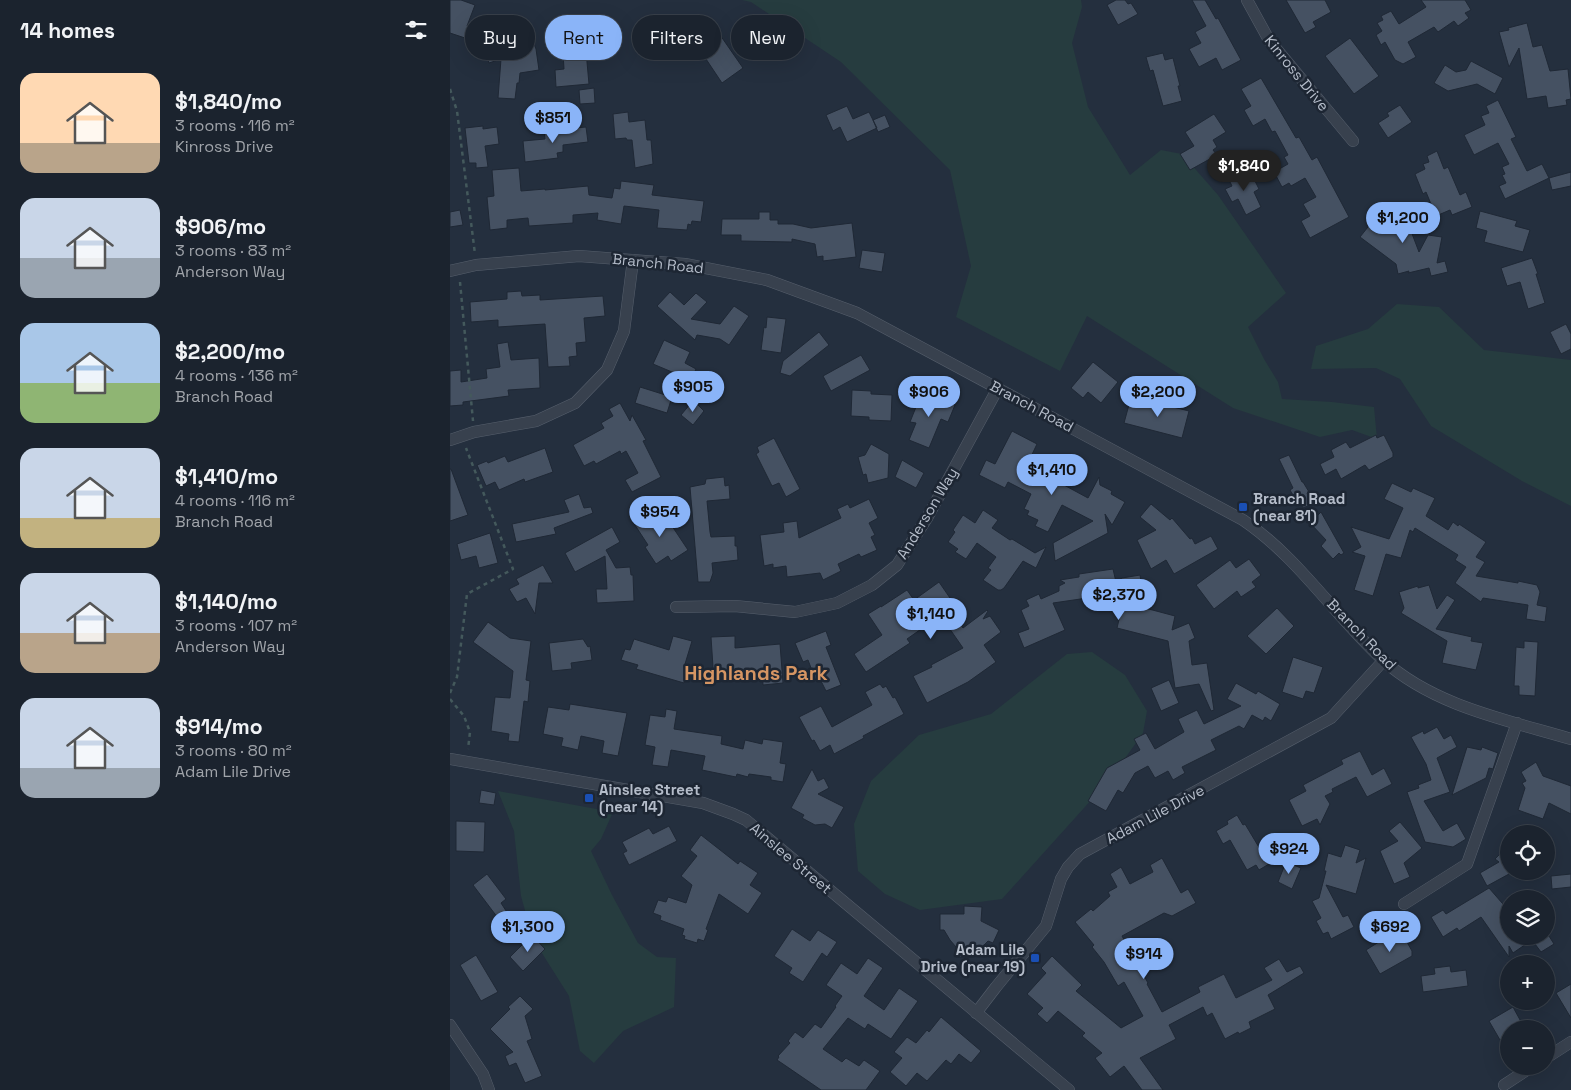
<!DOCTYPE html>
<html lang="en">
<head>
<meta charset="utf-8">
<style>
	body { margin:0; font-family:"Space Grotesk",sans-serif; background:#242b36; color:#f1f3f6; height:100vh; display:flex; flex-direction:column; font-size:19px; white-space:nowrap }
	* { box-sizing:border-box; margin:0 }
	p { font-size:16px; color:#a0a4aa }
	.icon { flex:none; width:28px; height:28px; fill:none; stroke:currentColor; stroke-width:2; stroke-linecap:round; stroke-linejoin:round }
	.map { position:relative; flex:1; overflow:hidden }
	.panel { display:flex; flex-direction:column; background:#1b232e; width:450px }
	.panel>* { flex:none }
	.hud { position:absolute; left:15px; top:15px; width:475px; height:45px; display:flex; gap:10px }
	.buttons { position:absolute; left:1050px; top:825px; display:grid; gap:10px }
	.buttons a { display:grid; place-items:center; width:55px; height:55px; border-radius:50%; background:#1b232e; box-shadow:0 5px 20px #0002,0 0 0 1px #39404a; font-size:25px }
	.price { position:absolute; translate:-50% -42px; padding:0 11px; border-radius:18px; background:#8ab4f8; color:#111; font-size:16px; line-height:32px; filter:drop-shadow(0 1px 2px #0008) }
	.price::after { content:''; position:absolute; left:50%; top:30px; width:15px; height:11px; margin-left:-8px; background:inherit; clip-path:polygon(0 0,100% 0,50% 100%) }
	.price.active { background:#222; color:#fff }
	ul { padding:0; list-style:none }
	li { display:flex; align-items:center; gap:15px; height:125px; padding:0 20px }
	li span { display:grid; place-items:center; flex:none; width:140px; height:100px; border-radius:15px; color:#555 }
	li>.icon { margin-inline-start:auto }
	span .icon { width:60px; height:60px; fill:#fffc; stroke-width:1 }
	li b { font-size:21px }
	h2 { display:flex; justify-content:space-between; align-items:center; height:60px; padding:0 20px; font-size:21px }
	.chip { padding:0 18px; border-radius:22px; background:#1b232e; box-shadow:0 5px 20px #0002,0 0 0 1px #39404a; font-size:18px; line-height:45px }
	.chip.active { background:#8ab4f8; color:#111 }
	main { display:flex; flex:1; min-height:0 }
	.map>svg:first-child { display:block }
	.green { fill:#263c3f }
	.building { fill:#455162; stroke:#1f2835 }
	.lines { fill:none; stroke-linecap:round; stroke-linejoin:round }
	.minor-casing { stroke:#565f6c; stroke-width:12 }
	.path { stroke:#44595c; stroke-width:2.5; stroke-dasharray:4 4; stroke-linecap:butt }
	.minor { stroke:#38414e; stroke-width:11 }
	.transit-dot { fill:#1a4fb4; stroke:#1d2633; stroke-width:2 }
	.labels { text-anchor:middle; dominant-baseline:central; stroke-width:5; stroke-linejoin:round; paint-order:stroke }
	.street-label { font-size:15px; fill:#b4bcc9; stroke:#1d2633 }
	.poi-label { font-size:15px; font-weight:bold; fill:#b4bcc9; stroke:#1d2633; text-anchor:start }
	.district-label { font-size:20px; font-weight:bold; fill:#d59563; stroke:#1d2633 }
</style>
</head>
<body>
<main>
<section class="panel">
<h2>14 homes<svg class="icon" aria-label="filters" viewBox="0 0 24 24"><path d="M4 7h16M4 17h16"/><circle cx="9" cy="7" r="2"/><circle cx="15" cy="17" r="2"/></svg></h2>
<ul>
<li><span style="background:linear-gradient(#ffd9b3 70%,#b9a48a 0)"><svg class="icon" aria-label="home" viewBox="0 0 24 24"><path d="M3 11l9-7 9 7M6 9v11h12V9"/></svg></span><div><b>$1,840/mo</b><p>3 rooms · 116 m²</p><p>Kinross Drive</p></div></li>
<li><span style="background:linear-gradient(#c9d6e8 60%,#9aa5b1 0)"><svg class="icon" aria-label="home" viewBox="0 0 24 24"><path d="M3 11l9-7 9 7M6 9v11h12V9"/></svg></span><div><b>$906/mo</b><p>3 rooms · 83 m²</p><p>Anderson Way</p></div></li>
<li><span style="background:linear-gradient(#a9c7e8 60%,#8fb573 0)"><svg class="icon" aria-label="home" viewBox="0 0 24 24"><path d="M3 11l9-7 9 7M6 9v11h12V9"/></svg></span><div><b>$2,200/mo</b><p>4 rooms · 136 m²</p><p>Branch Road</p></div></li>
<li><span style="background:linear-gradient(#c9d6e8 70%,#c2b280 0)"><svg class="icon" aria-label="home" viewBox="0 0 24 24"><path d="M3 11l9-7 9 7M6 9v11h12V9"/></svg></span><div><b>$1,410/mo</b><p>4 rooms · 116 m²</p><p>Branch Road</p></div></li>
<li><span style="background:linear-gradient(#c9d6e8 60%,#b9a48a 0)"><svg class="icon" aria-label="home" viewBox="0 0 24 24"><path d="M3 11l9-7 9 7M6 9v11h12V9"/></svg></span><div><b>$1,140/mo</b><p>3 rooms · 107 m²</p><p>Anderson Way</p></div></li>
<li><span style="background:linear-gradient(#c9d6e8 70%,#9aa5b1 0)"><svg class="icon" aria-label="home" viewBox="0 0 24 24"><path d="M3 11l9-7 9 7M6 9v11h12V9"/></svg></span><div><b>$914/mo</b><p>3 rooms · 80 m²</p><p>Adam Lile Drive</p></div></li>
</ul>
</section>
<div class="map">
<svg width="1121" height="1090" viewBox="0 0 1121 1090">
	<rect width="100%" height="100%" fill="#242f3e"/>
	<path class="green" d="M292 0H631L632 7 622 43 638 107 680 175 711 150 732 154 768 195 836 293 798 327 814 359 828 382 832 399 882 402 924 407 927 439 902 430 870 437 783 408 637 316 610 371 506 317 521 266 500 170 391 62 301 2Z
		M947 304 989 307 1034 350 1121 360V506L1072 481 981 426 950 379 926 368 861 369 866 346 918 329Z
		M642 652 675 675 697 711 693 733 661 778 552 899 470 910 435 894 408 871 404 824 421 781 469 735 541 714 617 654Z
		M48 791 163 812 151 839 141 851 162 895 188 943 207 957 226 958 224 1007 173 1031 144 1063 130 1051 119 996 83 939 71 896 64 831Z"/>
	<path class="building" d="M0 0H11L25 5 17 26 28 29 24 41 0 33Z
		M666 0H675L678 4 681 3 688 14 668 25 657 5Z
		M742 0H755L766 19 768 18 791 60 772 70 766 58 749 67 739 49 751 43 745 32 756 26Z
		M836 0H875L881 12 863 22 866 27 855 33Z
		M971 0H1015L1021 10 1015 13 1019 18 1008 26 1004 21 988 32 984 27 958 42 966 57 953 64 945 60 935 42 931 45 926 35 932 31 927 23 933 20 931 16 941 11 949 24 976 7Z
		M1077 23 1083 47 1092 45 1100 71 1118 69 1121 99 1116 100 1117 105 1098 108 1096 96 1077 99 1069 48 1059 67 1049 32 1059 30 1058 28Z
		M70 32 72 39 81 36 86 49 89 70 70 73 69 83H67L65 99 48 98 51 59 39 63 33 44Z
		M268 32 293 68 272 83 248 47Z
		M900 38 929 76 904 94 875 56Z
		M136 51 139 84 106 87 105 70 114 69 113 53Z
		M713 53 715 60 723 58 730 86H728L732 101 713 106 703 70 700 71 696 57Z
		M1021 61 1053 78 1045 94 1027 84 998 91 984 83 995 65 1006 72 1016 70Z
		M811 78 846 138 849 137 862 160 867 157 899 217 860 238 851 221 860 216 853 204 866 197 855 178 841 186 839 183 832 187 824 172 838 164 834 157 838 155 825 131 822 132 815 119 803 126 794 110 801 106 791 89Z
		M144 88 145 103 130 104 129 90Z
		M1048 100 1066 137 1061 139 1077 171 1092 164 1099 178 1055 199 1049 186 1056 183 1052 175 1055 174 1052 167 1059 164 1048 143 1024 155 1014 135 1035 125 1031 116 1039 113 1036 106Z
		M950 105 962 122 938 138 928 123 939 116 937 113Z
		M397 106 403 119 419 112 427 128 397 142 390 127 383 131 376 115Z
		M178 112 179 122 195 120 197 140H201L203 164 185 168 182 140H177L176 138 165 139 163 114Z
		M764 114 776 132 763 140 767 147 763 150 767 155 740 170 730 154 744 146 735 132Z
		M435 115 440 127 428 132 423 120Z
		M33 126V129L47 127 49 144 35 146 38 167 26 168V163H19L15 128Z
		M136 127 138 142 113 145V152L107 153 108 158 75 162 73 141 95 139 94 131Z
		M987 151 994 169 998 167 1010 195 1016 192 1022 207 1002 215 1000 210 986 216 976 192 973 194 965 174 975 169 973 164 979 162 977 156Z
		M69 168 71 191 95 189V190L138 186 139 195 162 198 164 188 170 189 171 181 204 185 202 195 254 201 251 222 242 221 241 225 238 224 237 230 207 228 209 210 174 206 171 224 147 220 148 213 123 215V223L79 226 78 218 57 220V228L40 230 37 197 44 196 42 170Z
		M795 172 798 177 802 175 809 189 804 192 811 207 796 215 788 199 782 202 775 189 782 186 779 180Z
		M1121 172V186L1102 190 1099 178Z
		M937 203 941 215 954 211 959 227 953 230 961 231 969 252 978 235 992 237 987 263 995 261 998 272 981 276 979 268 958 273 959 271 948 274 946 264 910 237Z
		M10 210 13 225 0 227V212Z
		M1030 211 1067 221 1065 226 1080 230 1073 252 1034 242 1037 231 1026 228Z
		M309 212H320V220H328V224H343L361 228 402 223 406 257 373 261V256L367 257 365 244 342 239V242L291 241V235H271L272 219H309Z
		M412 250 435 253 432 272 409 268Z
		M1082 258 1088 274H1086L1095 303 1078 309 1070 282 1057 286 1051 268Z
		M71 291 72 296 90 295V300L153 296 155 316 134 318 136 342 126 343 127 356 119 357 120 366 98 367 95 324 48 327V320L21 322 20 302 57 299V292Z
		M220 292 234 305 246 293 257 302 241 319 270 324 284 306 299 316 279 345 270 339 247 335 245 340 207 306Z
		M317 317 336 319 331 353 311 350 314 327 316 328Z
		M1116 324 1121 334V349L1111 354 1100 332Z
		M369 332 379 345 340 376 330 373 333 361Z
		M214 340 240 352 235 363 246 369 241 380 203 364Z
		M58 342 61 360 89 358 90 388 58 390 59 396 13 402V405L0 406V371L11 370V382L37 378 36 369 50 367 47 344Z
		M411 355 420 370 381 391 373 376Z
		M643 362 668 382 651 403 638 392 633 398 621 388Z
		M190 387 222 397 217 413 185 403Z
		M402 390 421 391V394L442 395 441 421 419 420V417L401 416Z
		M472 392 505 405 498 422 491 419 479 448 459 440 466 423 460 422Z
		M680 401 702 407 703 402 739 411 732 438 674 423Z
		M170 403 180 421 182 415 196 440 193 441 211 477 182 492 175 480 188 473 176 451 171 454 170 451 146 464 144 461 134 466 123 445 154 428 151 423 163 416 159 409Z
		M241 403 247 404 254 411 243 425 231 415Z
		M562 431 587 444 577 465 638 498 649 477 650 485 662 491 661 494 675 502 662 525 655 514 658 533 605 561 603 543 643 521 612 505 598 532 585 526 588 520 577 515 579 511 574 509 581 494 558 482 555 488 529 475 536 460 545 464Z
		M926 435 927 438 934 435 943 453V457L919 470 915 465 891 479 886 469 875 475 870 464 884 457 881 450 896 442 900 448Z
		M324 438 350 489 336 497 329 483 322 486 306 454 309 452 307 447Z
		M421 444 439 454 438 478 418 483 416 474 413 475 408 457 415 455Z
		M95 448 103 472 75 482 74 479 49 490 45 482 36 486 27 465 37 461 38 463 55 456 58 462Z
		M839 455 852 482H853L859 492 857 493 862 504 853 508 848 498 845 499 840 490 843 488 829 459Z
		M452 460 474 473 466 488 445 477Z
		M0 469H1L18 515 0 521Z
		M274 477 275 486 279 485 280 499 257 501 260 532 261 537 285 536V546H287L288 560 262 563 263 573 260 582H248L240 487 255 484 256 479Z
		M942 483 961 492 963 488 985 498 976 516 998 530 1003 522 1008 526 1009 524 1036 542 1026 557 1035 562 1026 576 1068 583V581L1087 585 1090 592 1087 605 1097 607 1095 622 1076 619 1078 605 1033 598 1031 602 1005 583 1016 567 1005 560 1008 555 965 528 963 532 960 530 951 558 936 554 923 596 904 590 915 556 902 552 911 547 901 527 939 539 953 508 934 499Z
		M129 494 134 508 141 507 143 513 104 528 106 534 66 542 62 524 119 512 114 500Z
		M419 499 428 518 419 523 425 535 421 537 427 550 411 557 409 554 388 564 391 571 373 580 370 573 337 577 336 566 323 568V564L314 566 310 535 334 532 333 523 347 521 349 538 391 518 387 509 398 504 400 508Z
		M701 504 720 520 722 518 740 539 742 538 745 544 761 536 768 549 724 574 716 560 701 569 687 540 706 530 690 517Z
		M533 510 548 520 542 528 560 540 562 539 585 553 596 547 586 568 573 561 554 588 551 590H548L533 580 541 570 538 568 546 557 527 543 516 559 505 552 508 549 498 542 505 532 503 530 513 515 525 523Z
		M212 511 238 550 221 561 218 556 206 564 195 547 198 545 183 522 196 514 199 520Z
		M871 512 894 553 891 555 889 553 883 559 871 546 876 540 860 523Z
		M162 527 170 542 156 550 166 568 180 567 181 575H183L184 601 147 603 146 589H157L155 556 125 572 115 553Z
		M40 533 48 563 29 568 26 556 11 560 7 544Z
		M799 559 811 575 802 582 806 587 791 597 787 591 764 609 746 585 780 560 786 568Z
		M93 565 103 583H89L85 614 76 598 67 602 59 589 69 584 66 579Z
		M663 569 666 582 672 578 690 575 695 608 725 616 722 630 739 623 745 638 739 641 742 665 757 663 764 710 761 711 749 684 725 688 718 641 667 628 672 607 653 610 651 596 603 603 615 630 574 648 568 633 579 629 571 610 579 606 576 600 589 594 591 599 609 591V586L615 583 610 580 629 577V574Z
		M489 582 500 598 495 601 513 628 537 610 538 611 533 619 540 616 551 632 534 645 546 662 518 682 477 703 463 676 482 667 481 665 513 648 495 622 489 626 484 620 457 639 460 643 416 672 404 654 432 635 418 614 431 606V607L457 590 464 600Z
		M979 585 987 609 997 595 1005 600 986 629 1022 637 1021 641 1033 643 1026 670 992 663 997 641 951 613 954 608 949 592 968 586V588Z
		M827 608 844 626 816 654 797 636Z
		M38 622 60 638 81 641 76 680 80 681 78 702 74 701 69 742 58 741 59 734 41 731 45 697 60 698 63 671 23 642Z
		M376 631 381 645 376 647 391 685 376 691 370 679 366 681 358 660 353 662 345 643Z
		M223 636 242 641 235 664 239 665 234 683 186 669 188 665 171 660 175 649 180 650 184 639 219 650Z
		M285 636V648L330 644 333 683 313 685 312 672 282 674 283 681 264 682 261 637Z
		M133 639 138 647 140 646 142 660 121 663 122 669 102 671 99 643Z
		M1074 641 1088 642 1085 696 1069 695V686H1064L1066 647 1074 648Z
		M843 657 873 667 864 693 856 691 853 699 832 692Z
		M719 680 729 703 711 711 701 688Z
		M786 683 806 694 808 691 830 704 821 721 815 717 813 721 802 715 794 729 789 726 761 740 766 750 732 767 735 773 723 780 718 771 705 778 698 766 685 773 673 793 668 790 656 811 638 801 657 768 690 750 684 739 696 733 705 749 734 732 728 719 747 710 754 724 791 706 777 699Z
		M430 684 433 688 436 686 443 698 445 697 454 714 413 736 414 738 384 754 380 745 370 751 364 740 362 741 349 717 371 706 382 727 422 705 415 692Z
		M120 704 177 713 168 756 152 753 154 741 131 736 128 750 111 746 113 738 93 734 98 707 119 710Z
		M216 709 227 711 224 729 272 736 271 744 293 749 295 740 312 744 313 739 333 742 330 763 336 764 333 782 321 780V777L299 774 298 777 287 774 286 777 252 770 255 756 221 750 218 767 202 765 205 747 195 745 200 715 215 717Z
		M987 727 994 739 1001 735 1007 747 987 758 1000 792 974 801 993 831 1007 823 1016 839 1003 847 975 842 957 792 969 788 968 785 981 780 976 764 961 737 973 731 974 734Z
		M1017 747 1031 750 1032 747 1048 753 1043 769 1039 768 1036 778 1002 795Z
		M910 751 922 775 934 768 942 784 917 797 906 777 882 789 883 792 875 796 880 804 870 825 867 819 852 826 839 800 856 791 853 785 893 764 891 760Z
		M1086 762 1093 776 1121 786V814L1099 803 1093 819 1068 810 1075 788 1072 783 1076 781 1071 772Z
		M362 769 368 781 374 778 379 788 368 794 394 807 382 828 375 824 365 825 352 818 354 815 341 808Z
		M31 790 46 793 44 805 29 803Z
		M787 815 793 825 795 824 810 849 815 846 824 861 809 870 806 865 797 870 780 840 773 844 766 831 778 824 777 821Z
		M6 821 35 822 34 852 6 851Z
		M950 822 972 848 954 863 960 877 944 884 930 851 948 841 939 831Z
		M219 826 227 841 179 865 173 853 177 851 172 842 199 828 203 834Z
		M251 835 288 864 290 861 308 873 300 885 312 893 298 914 269 894 256 929 258 930 254 941 248 939 247 943 234 939 235 936 232 935 234 929 210 920 211 916 203 913 208 900 216 902 218 897 236 903 242 885 231 876 247 856 240 850Z
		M895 845 910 850 906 863 916 858 906 894 876 885 893 917 898 915 904 927 881 939 878 932 873 934 866 921 871 918 862 901 869 898 876 871H874L878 853 891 857Z
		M1059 845V874L1037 886 1030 873 1049 862 1045 859Z
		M712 858 731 893 738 889 746 903 722 916 714 913 672 936 698 983 697 984 712 1012 750 992 748 987 774 974 786 998 822 980 814 968 829 959 837 972 850 966 854 973 818 995 825 1009 799 1022 801 1028 789 1034 788 1032 775 1039 762 1013 757 1016 753 1007 719 1025 726 1039 690 1058 713 1090H692L674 1066 660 1077 645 1058 652 1053 632 1036 635 1033 608 1011 597 1023 587 1014 593 1008 577 994 596 973 591 968 602 956 632 985 626 991 671 1028 693 1016 674 982 668 986 654 962 642 947 644 945 625 922 641 909 643 911 660 896 658 892 667 887 660 874 671 867 680 884 703 872 700 865Z
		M836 862 851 868 842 889 828 882Z
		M37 874 56 899 51 903 60 917 51 922 23 885Z
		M1121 874V887L1102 889 1101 876Z
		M1039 888 1059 911V936H1099L1104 944 1091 952 1082 940 1063 953 1059 946V957L1031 917 1009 931 1007 928 993 937 981 917 993 910 996 914Z
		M514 906 532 907 531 921 549 930 543 943 538 941 533 946 523 950V957H506V947L500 940 494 930H490V914H514Z
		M342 929 360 941 368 930 387 942 377 957 372 953 353 982 339 973 342 968 324 956Z
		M82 935 95 949 73 971 60 957Z
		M940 935 943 941 953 935 962 951V956L930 974 916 950Z
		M26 955 48 992 31 1001 10 965Z
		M418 958 433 968 414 996 434 1010 449 988 468 1001 441 1039 418 1024 415 1029 398 1018 373 1049 392 1062 396 1058 409 1066 414 1060 430 1071 416 1090H371L333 1064 327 1060 329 1057 328 1056 340 1043 338 1041 345 1032 353 1038 365 1024 371 1028 386 1007 385 1006 392 996 376 985 391 963 407 974Z
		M1000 966 1001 972 1016 970 1018 986 973 992 971 976 985 974 984 968Z
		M1121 984V1018L1106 993Z
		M70 996 83 1009 75 1016 82 1039 77 1041 92 1076 75 1083 66 1063 59 1066 55 1056 63 1052 40 1029 60 1009 58 1007Z
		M1063 1007 1075 1029H1059V1035L1050 1040 1039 1021Z
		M491 1017 531 1051 521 1063 509 1054 501 1064 496 1060 477 1081 467 1073 456 1086 440 1072 452 1058 444 1052 457 1037 466 1043 477 1030 479 1032Z"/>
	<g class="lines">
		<g class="minor-casing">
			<path id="minor" d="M797 0 819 40 903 141
				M0 271 26 265 129 256 235 264 317 280 407 313 793 520C849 558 884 615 933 660 984 706 1057 720 1121 739
				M0 440 24 432 86 421 125 403 157 370 174 331 183 260
				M226 607 285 606 345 612 387 603 422 585 447 565 477 518 548 388
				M0 759 253 803 283 814 296 820 619 1090
				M954 904 1017 864 1067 723
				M526 1013 546 987 596 926 611 879 618 867 630 854 881 718 934 660
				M0 1025 33 1074 39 1090
				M1096 1058 1121 1042
				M1054 1085 1083 1066"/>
		</g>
		<path class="path" d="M0 89 7 111 25 254
			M10 282 23 421
			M0 693 7 677 17 594 63 569 16 448
			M0 699 14 716 20 732 18 749"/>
		<use href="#minor" class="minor"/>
	</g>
	<g class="transit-dot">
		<rect x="788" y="502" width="10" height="10" rx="2.5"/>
		<rect x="134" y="793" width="10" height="10" rx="2.5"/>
		<rect x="580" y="953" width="10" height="10" rx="2.5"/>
	</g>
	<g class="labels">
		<g class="street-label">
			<text transform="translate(847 73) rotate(51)">Kinross Drive</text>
			<text transform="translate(208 263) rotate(6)">Branch Road</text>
			<text transform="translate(582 406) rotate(28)">Branch Road</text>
			<text transform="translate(477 513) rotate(-59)">Anderson Way</text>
			<text transform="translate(912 634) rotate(46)">Branch Road</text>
			<text transform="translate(705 814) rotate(-28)">Adam Lile Drive</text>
			<text transform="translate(341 858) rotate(40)">Ainslee Street</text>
		</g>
		<g class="poi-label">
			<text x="803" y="498">Branch Road<tspan x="803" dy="17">(near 81)</tspan></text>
			<text x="149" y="789">Ainslee Street<tspan x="149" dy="17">(near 14)</tspan></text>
			<text x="575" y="949" text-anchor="end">Adam Lile<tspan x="575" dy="17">Drive (near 19)</tspan></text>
		</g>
		<g class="district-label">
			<text x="306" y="673">Highlands Park</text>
		</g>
	</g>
</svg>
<div class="buttons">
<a><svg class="icon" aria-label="locate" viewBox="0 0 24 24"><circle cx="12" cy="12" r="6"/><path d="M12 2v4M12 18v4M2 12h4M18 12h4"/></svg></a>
<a><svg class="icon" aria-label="layers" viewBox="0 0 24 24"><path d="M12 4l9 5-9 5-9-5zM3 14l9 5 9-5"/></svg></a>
<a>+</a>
<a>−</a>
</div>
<b class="price" style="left:103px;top:144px">$851</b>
<b class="price active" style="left:794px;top:192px">$1,840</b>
<b class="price" style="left:953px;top:244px">$1,200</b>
<b class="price" style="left:243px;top:413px">$905</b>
<b class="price" style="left:479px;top:418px">$906</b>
<b class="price" style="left:708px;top:418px">$2,200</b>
<b class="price" style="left:602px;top:496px">$1,410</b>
<b class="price" style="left:210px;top:538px">$954</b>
<b class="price" style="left:669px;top:621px">$2,370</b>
<b class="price" style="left:481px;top:640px">$1,140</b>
<b class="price" style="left:839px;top:875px">$924</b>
<b class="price" style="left:78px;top:953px">$1,300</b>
<b class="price" style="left:940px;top:953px">$692</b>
<b class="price" style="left:694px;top:980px">$914</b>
<div class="hud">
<a class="chip">Buy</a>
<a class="chip active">Rent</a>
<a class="chip">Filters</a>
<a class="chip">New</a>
</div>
</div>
</main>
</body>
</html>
